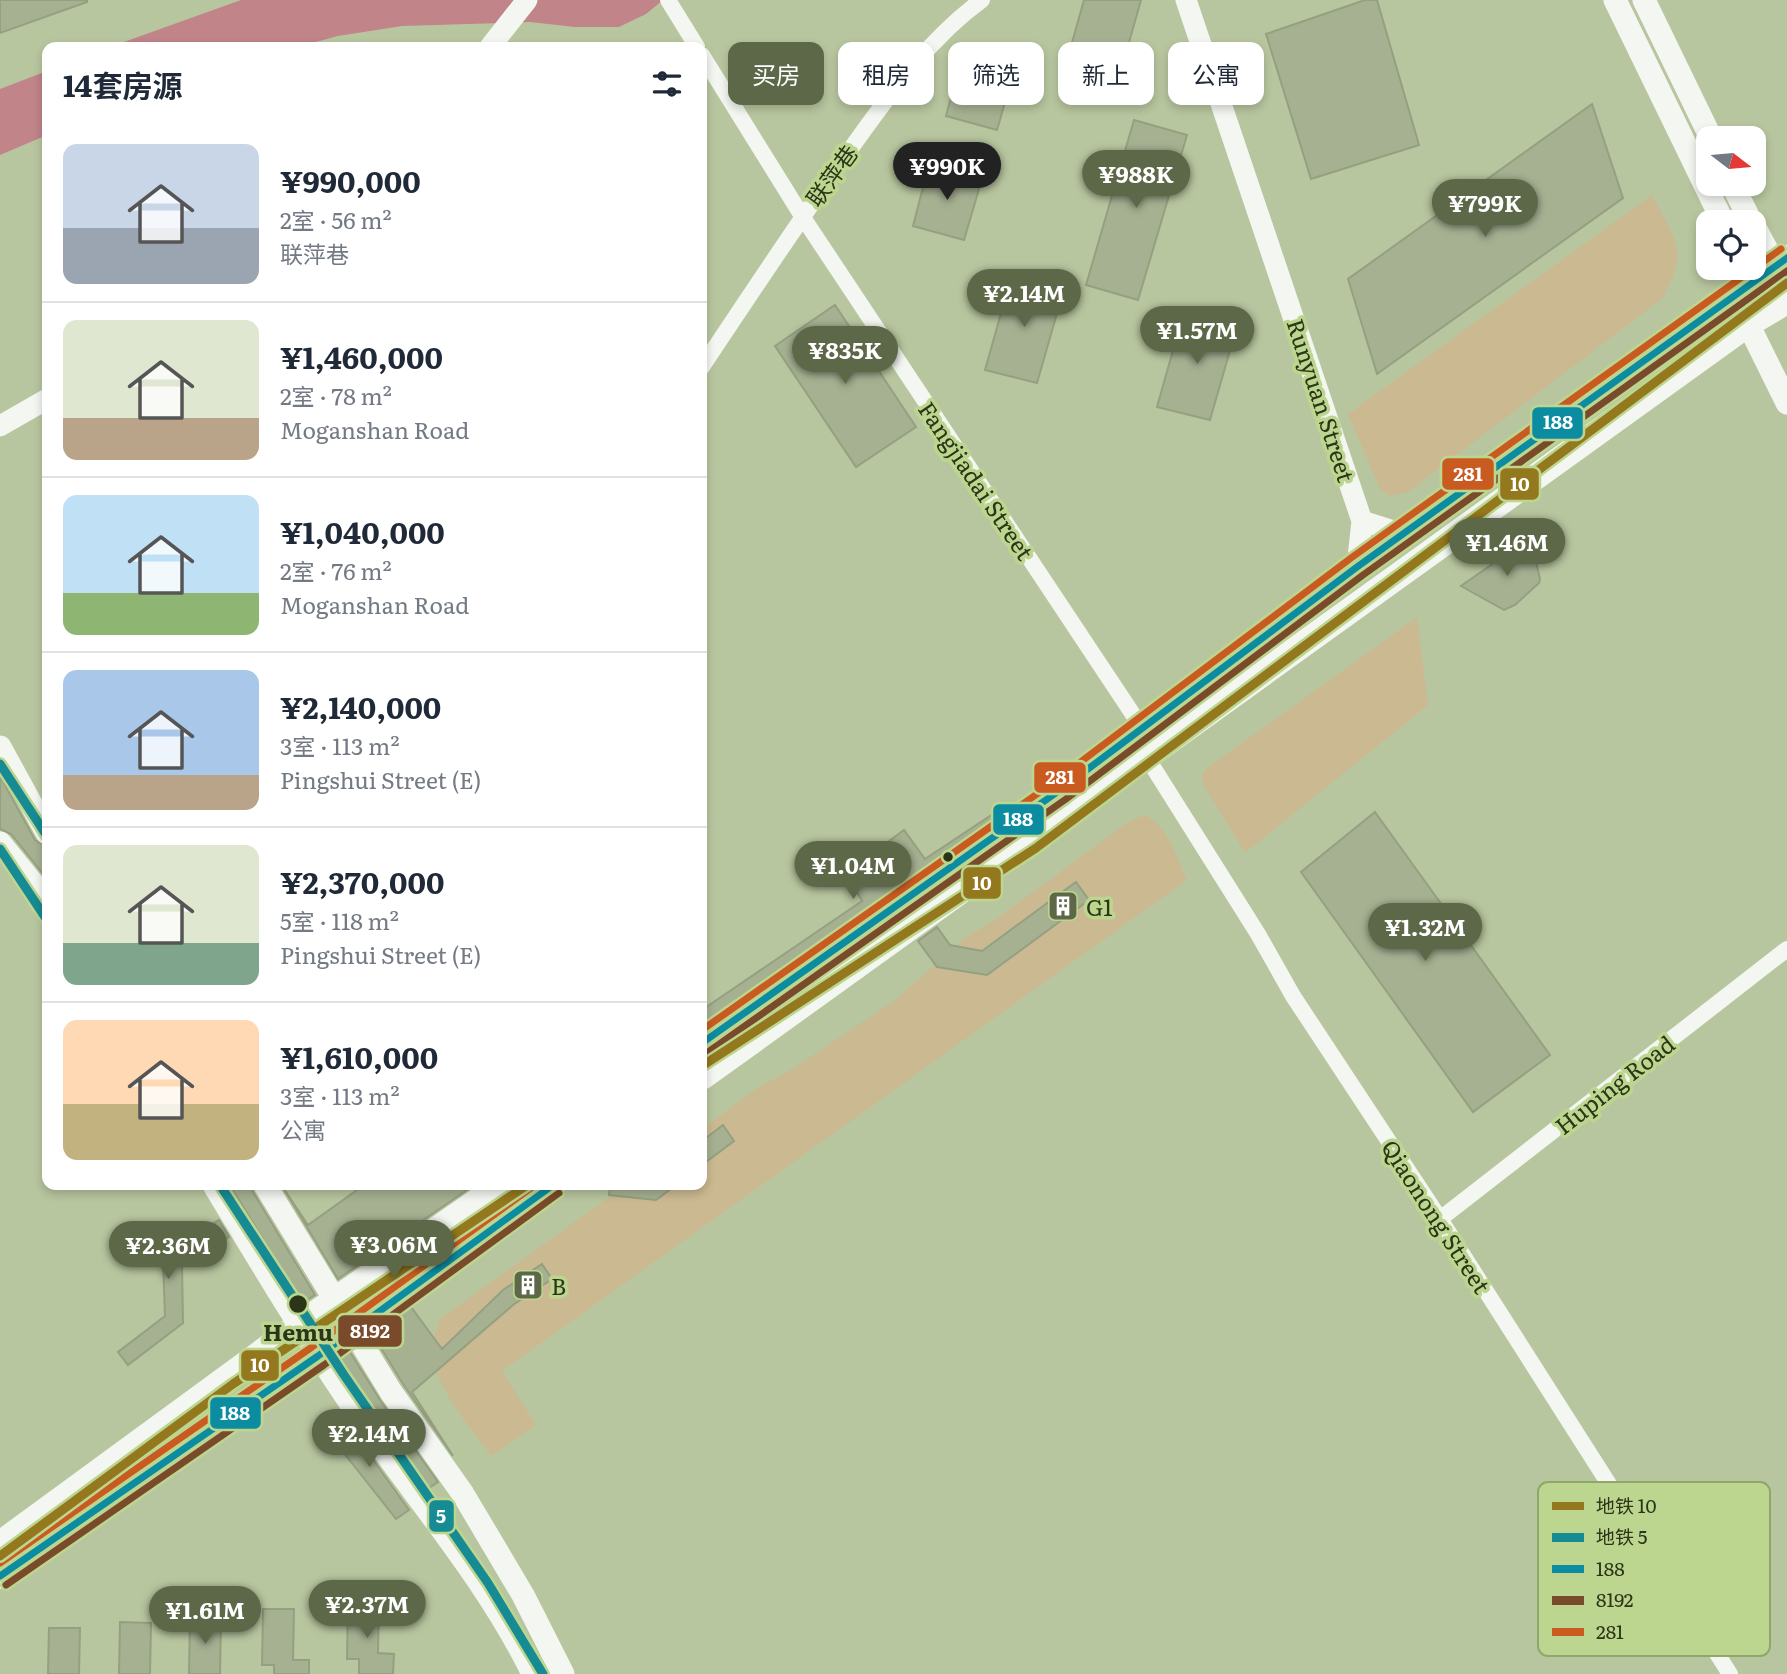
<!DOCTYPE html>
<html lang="zh">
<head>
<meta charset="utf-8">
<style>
	body { margin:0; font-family:Literata,"Noto Sans SC",serif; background:#f6f6f7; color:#1f2937; height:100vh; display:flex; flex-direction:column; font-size:26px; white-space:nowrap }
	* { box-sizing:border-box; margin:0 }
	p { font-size:23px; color:#747a83 }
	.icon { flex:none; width:38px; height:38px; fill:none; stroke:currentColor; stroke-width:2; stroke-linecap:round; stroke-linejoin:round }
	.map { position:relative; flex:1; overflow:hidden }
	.panel { position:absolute; left:42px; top:42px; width:665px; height:1148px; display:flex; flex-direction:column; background:#fff; border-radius:14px; box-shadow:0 4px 10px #0003 }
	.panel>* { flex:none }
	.top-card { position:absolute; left:728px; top:42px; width:665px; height:63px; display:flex; gap:14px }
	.needle { width:46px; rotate:106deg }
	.controls { position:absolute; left:1696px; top:126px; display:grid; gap:14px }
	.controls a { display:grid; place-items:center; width:70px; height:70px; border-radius:14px; background:#fff; box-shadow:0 4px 10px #0003; font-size:35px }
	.price { position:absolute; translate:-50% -60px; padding:0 16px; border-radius:24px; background:#5c6847; color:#fff; font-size:23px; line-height:46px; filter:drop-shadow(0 2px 4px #0008) }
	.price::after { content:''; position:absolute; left:50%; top:42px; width:21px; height:16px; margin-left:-10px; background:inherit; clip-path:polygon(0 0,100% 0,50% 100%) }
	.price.on { background:#222; color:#fff }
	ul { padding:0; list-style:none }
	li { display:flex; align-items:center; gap:21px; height:175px; padding:0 21px }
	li+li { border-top:2px solid #e0e1e3 }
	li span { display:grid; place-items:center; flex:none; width:196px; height:140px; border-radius:14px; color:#555 }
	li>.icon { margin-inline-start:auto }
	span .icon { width:84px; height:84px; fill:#fffc; stroke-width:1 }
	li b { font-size:30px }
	h2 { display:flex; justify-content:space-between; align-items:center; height:84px; padding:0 21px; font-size:30px }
	.chip { padding:0 24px; border-radius:14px; background:#fff; box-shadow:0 4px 10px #0003; font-size:24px; line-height:63px }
	.chip.on { background:#5c6847; color:#fff }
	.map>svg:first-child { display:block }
	.green { fill:#cbb991 }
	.water { fill:#c08489 }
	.building { fill:#a6b192; stroke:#95a081; stroke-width:2 }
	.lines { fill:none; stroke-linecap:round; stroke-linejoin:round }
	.minor { stroke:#f4f6f1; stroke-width:16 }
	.tertiary { stroke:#f4f6f1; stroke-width:21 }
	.secondary { stroke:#f4f6f1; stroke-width:23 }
	.primary { stroke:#f4f6f1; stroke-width:26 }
	.bus-1-casing { stroke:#bdd68f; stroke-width:12 }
	.bus-2-casing { stroke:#bdd68f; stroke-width:12 }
	.bus-3-casing { stroke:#bdd68f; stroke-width:12 }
	.bus-1 { stroke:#0b8ca0; stroke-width:7 }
	.bus-2 { stroke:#7a4b2a; stroke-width:7 }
	.bus-3 { stroke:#ca5b20; stroke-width:7 }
	.metro-1-casing { stroke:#bdd68f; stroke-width:14 }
	.metro-2-casing { stroke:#bdd68f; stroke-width:14 }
	.metro-1 { stroke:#94781d; stroke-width:9 }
	.metro-2 { stroke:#168b93; stroke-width:9 }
	.bus-dot { fill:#2b3518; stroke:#bdd68f; stroke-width:2.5 }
	.labels { text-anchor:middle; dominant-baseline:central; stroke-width:7; stroke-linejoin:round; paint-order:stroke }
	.street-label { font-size:23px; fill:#2b3518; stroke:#bdd68f }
	.poi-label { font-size:23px; fill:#2b3518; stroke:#bdd68f; text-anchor:start }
	.stop-label { font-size:23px; font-weight:bold; fill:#2b3518; stroke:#bdd68f }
	.key { fill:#bdd68f; stroke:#91a66b; stroke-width:2 }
	.key-label { font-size:19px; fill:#2b3518 }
	.line-badge { stroke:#bdd68f; stroke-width:2.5 }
	.badge-label { font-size:19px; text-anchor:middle; font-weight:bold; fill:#fff }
</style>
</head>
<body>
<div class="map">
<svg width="1787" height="1674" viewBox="0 0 1787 1674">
	<rect width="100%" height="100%" fill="#b8c69f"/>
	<path class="green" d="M1652 195C1675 239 1689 250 1663 298L1408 492 1390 496 1380 489 1348 414Z
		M1417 617 1428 705 1245 853 1204 786 1202 775 1206 769Z
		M1144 815C1167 823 1177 859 1187 880L502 1371 536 1425 491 1456C472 1428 428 1381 432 1345 433 1337 438 1327 440 1319L626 1185H702V1129L757 1088 791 1070 894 1001 962 940 999 917 1128 822Z"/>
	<path class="water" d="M241 0H663L646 14 619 27H575L530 22 402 26 338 36 297 47H110Z
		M47 71V135L0 155V89Z"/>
	<path class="building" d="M0 0H87V2L0 33Z
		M1084 0H1141L1115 92 1062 78Z
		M1365 0H1377L1419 145 1311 179 1266 34Z
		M963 53 1015 68 997 130 946 116Z
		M1592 104 1623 198 1377 374 1348 279Z
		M1134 120 1187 135 1138 300 1086 285Z
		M929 164 982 179 964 240 913 226Z
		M1012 274 1064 289 1037 383 985 370Z
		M835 305 916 427 856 467 775 346Z
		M1184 311 1237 326 1210 420 1157 407Z
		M1521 544 1533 548 1540 579 1539 583 1515 605 1504 610 1461 586Z
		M0 776 35 840 47 847V879L11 834 0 829Z
		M1375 812 1550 1055 1473 1112 1301 872Z
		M993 814 995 817 702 1024V1010L862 901 846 873 904 830 925 859Z
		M1076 882 1089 900 987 975 937 967 918 941 937 927 950 945 982 951Z
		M723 1125 734 1141 702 1165V1141Z
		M230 1185H251L253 1192 315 1295 302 1303Z
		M364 1185H474L338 1279 284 1189 308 1225Z
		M610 1185H676L656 1200 609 1195Z
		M219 1220 229 1237 182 1267 183 1323 128 1365 118 1352 165 1316 163 1261 119 1250 122 1233 176 1247Z
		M478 1220 392 1282 357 1308 355 1306Z
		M542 1264 552 1279 513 1305 412 1392 453 1456 403 1384 373 1335 411 1307 442 1349 503 1290Z
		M350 1352 380 1400 438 1482 429 1488 339 1360Z
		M346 1422 409 1510 396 1519 329 1434Z
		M348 1602 379 1603 378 1653 394 1654 393 1674H359V1659H347Z
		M263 1609H294L293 1660H309V1674H274V1665H262Z
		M190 1617H221L220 1674H189Z
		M120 1622 151 1623 150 1674H119Z
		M49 1628H80L79 1674H48Z"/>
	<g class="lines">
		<path class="minor" d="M668 0 697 47
			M702 55 802 216 1142 728
			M702 367C750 295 798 222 849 151 888 97 927 40 982 0
			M1146 756 1258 934 1293 996 1440 1219 1730 1674
			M1440 1219 1787 949"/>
		<path class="tertiary" d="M1186 0 1362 521 1357 567
			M490 47 527 0
			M0 426 47 399
			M1362 521 1403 534"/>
		<path class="secondary" d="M1615 0 1723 222
			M1644 0 1711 138
			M1732 184 1751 222
			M1754 226 1787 287
			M1746 268 1753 281 1748 324 1787 403
			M0 747 47 833
			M0 843 47 901
			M214 1185C265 1270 316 1355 373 1436 428 1513 492 1589 533 1674
			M265 1185 391 1392 463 1494 523 1595 563 1674"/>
		<path class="primary" d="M702 1043 1060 790 1357 567 1787 258
			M702 1077 1748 324 1787 301
			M0 1544 299 1325 501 1185
			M0 1576 318 1356 553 1185"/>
		<g class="bus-1-casing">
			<path id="bus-1" d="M702 1043 1060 790 1357 567 1787 258
				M0 1576 318 1356 553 1185"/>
		</g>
		<g class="bus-2-casing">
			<path id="bus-2" d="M708 1052 1066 799 1363 575 1787 271
				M6 1585 324 1365 559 1193"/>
		</g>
		<g class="bus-3-casing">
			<path id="bus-3" d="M702 1030 1054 782 1351 558 1781 249
				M0 1563 312 1347 535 1185"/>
		</g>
		<use href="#bus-1" class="bus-1"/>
		<use href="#bus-2" class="bus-2"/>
		<use href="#bus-3" class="bus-3"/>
		<g class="metro-1-casing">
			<path id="metro-1" d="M702 1066 1036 848 1787 283
				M0 1556 233 1384 527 1185"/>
		</g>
		<g class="metro-2-casing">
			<path id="metro-2" d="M0 764 47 836
				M0 849 47 920
				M220 1185 344 1375 488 1583 543 1674"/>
		</g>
		<use href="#metro-1" class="metro-1"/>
		<use href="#metro-2" class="metro-2"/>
	</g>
	<defs>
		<g id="building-square" transform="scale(1.575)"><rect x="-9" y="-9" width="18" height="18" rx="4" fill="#5c6847" stroke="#bdd68f"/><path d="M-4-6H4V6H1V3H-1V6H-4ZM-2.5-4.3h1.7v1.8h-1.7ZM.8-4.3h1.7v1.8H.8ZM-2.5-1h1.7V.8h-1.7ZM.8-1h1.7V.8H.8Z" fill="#fff"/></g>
	</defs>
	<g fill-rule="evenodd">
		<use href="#building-square" x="1063" y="906"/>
		<use href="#building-square" x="528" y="1285"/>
	</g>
	<g class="bus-dot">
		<circle cx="948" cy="857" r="6"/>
		<circle cx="298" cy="1304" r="10"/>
	</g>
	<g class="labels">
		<g class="street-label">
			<text transform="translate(831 175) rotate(-54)">联萍巷</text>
			<text transform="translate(1322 400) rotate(72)">Runyuan Street</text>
			<text transform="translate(977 480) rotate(56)">Fangjiadai Street</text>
			<text transform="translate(1614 1084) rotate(-38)">Huping Road</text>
			<text transform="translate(1437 1216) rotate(57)">Qiaonong Street</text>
		</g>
		<g class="poi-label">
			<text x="1086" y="906">G1</text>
			<text x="551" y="1285">B</text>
		</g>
		<g class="stop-label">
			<text x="298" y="1331">Hemu</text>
		</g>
	</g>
	<rect x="1538" y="1482" width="232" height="174" rx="10" class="key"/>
	<rect x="1552" y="1502" width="32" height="8" fill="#94781d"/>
	<rect x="1552" y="1533" width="32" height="9" fill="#168b93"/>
	<rect x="1552" y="1565" width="32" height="8" fill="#0b8ca0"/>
	<rect x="1552" y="1596" width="32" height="9" fill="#7a4b2a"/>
	<rect x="1552" y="1628" width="32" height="8" fill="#ca5b20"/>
	<g class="key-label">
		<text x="1596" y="1513">地铁 10</text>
		<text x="1596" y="1544">地铁 5</text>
		<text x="1596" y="1576">188</text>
		<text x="1596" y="1607">8192</text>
		<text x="1596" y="1639">281</text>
	</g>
	<g class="line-badge">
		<rect x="1531" y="406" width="53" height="34" rx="7" fill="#0b8ca0"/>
		<rect x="1441" y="457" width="54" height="34" rx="7" fill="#ca5b20"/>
		<rect x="1499" y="467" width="41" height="34" rx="7" fill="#94781d"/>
		<rect x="1033" y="761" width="54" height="33" rx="7" fill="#ca5b20"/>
		<rect x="992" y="803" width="53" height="33" rx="7" fill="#0b8ca0"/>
		<rect x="962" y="866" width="40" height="34" rx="7" fill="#94781d"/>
		<rect x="337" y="1314" width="66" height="34" rx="7" fill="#7a4b2a"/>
		<rect x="240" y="1349" width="40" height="33" rx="7" fill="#94781d"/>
		<rect x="209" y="1396" width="53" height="34" rx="7" fill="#0b8ca0"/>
		<rect x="428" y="1499" width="27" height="34" rx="7" fill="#168b93"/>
	</g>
	<g class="badge-label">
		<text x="1558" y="429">188</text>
		<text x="1468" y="481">281</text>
		<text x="1520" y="491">10</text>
		<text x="1060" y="784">281</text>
		<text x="1018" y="826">188</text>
		<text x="982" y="890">10</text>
		<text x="370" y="1338">8192</text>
		<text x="260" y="1372">10</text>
		<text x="235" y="1420">188</text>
		<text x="441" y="1523">5</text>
	</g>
</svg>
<div class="controls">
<a><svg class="needle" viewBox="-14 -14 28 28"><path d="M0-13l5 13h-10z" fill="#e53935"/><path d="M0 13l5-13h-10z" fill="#747a83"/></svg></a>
<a><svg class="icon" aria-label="locate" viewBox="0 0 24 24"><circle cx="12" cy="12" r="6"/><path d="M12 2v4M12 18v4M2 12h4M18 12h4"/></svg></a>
</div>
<b class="price on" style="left:947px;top:202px">¥990K</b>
<b class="price" style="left:1136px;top:210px">¥988K</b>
<b class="price" style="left:1485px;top:239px">¥799K</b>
<b class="price" style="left:1024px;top:329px">¥2.14M</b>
<b class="price" style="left:1197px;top:366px">¥1.57M</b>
<b class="price" style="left:845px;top:386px">¥835K</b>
<b class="price" style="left:1507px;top:578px">¥1.46M</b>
<b class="price" style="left:853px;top:901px">¥1.04M</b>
<b class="price" style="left:1425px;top:963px">¥1.32M</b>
<b class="price" style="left:394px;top:1280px">¥3.06M</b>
<b class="price" style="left:168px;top:1281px">¥2.36M</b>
<b class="price" style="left:369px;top:1469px">¥2.14M</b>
<b class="price" style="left:367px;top:1640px">¥2.37M</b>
<b class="price" style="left:205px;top:1646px">¥1.61M</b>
<div class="top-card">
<a class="chip on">买房</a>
<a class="chip">租房</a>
<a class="chip">筛选</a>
<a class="chip">新上</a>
<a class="chip">公寓</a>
</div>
<section class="panel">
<h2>14套房源<svg class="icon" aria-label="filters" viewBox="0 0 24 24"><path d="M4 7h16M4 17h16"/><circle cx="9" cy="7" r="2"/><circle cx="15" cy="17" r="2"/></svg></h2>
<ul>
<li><span style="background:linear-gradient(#c9d6e8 60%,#9aa5b1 0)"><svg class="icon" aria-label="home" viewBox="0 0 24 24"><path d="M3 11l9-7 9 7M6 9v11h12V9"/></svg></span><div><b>¥990,000</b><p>2室 · 56 m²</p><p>联萍巷</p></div></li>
<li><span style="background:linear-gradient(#dfe7d0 70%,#b9a48a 0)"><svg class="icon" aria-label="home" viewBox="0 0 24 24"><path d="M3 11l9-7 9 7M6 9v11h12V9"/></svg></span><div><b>¥1,460,000</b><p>2室 · 78 m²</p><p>Moganshan Road</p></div></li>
<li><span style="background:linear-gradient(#bfe0f5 70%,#8fb573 0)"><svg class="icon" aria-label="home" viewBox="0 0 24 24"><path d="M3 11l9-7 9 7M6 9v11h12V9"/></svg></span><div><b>¥1,040,000</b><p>2室 · 76 m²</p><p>Moganshan Road</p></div></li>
<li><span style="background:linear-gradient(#a9c7e8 75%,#b9a48a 0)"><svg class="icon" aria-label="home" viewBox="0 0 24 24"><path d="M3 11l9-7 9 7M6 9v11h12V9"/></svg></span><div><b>¥2,140,000</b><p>3室 · 113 m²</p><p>Pingshui Street (E)</p></div></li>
<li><span style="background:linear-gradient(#dfe7d0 70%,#7fa58c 0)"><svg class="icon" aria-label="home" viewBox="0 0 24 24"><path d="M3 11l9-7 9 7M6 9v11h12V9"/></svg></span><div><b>¥2,370,000</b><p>5室 · 118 m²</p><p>Pingshui Street (E)</p></div></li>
<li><span style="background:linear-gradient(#ffd9b3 60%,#c2b280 0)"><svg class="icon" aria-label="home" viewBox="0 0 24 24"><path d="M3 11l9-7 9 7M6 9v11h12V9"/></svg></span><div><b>¥1,610,000</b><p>3室 · 113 m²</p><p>公寓</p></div></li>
</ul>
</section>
</div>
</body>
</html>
